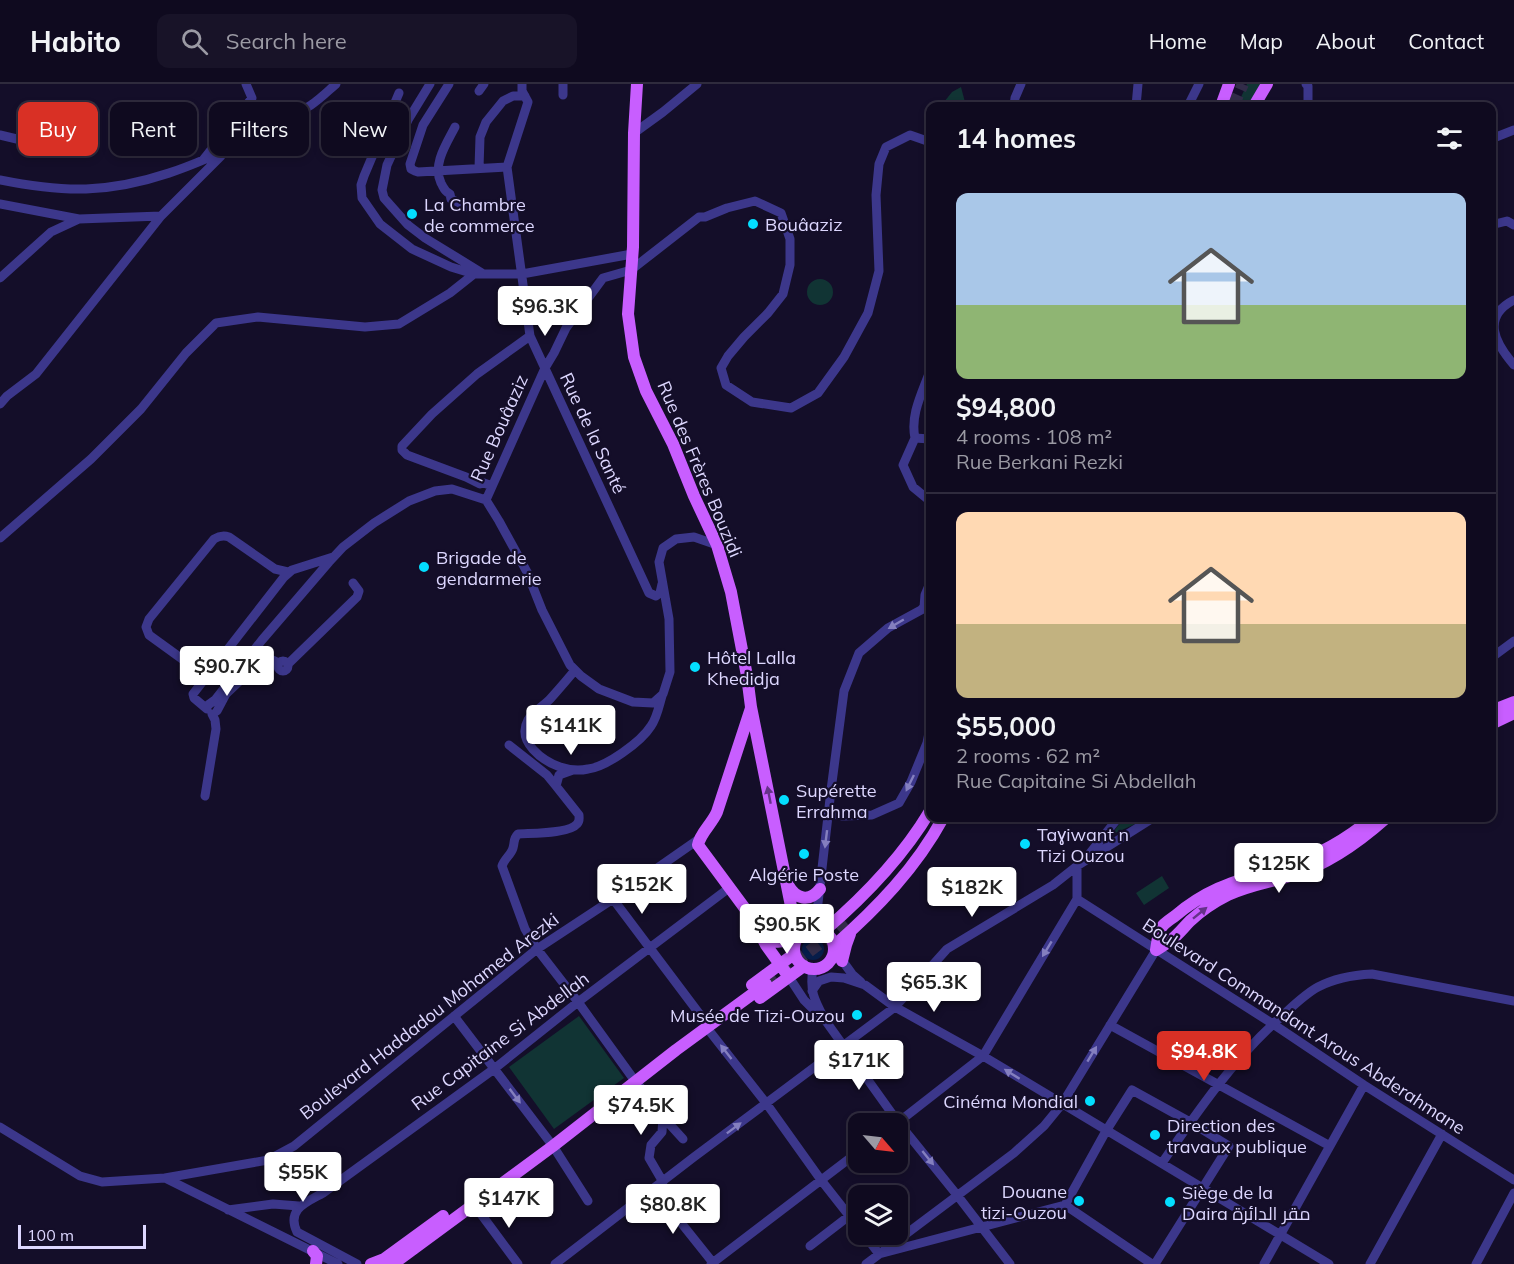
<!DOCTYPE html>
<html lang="en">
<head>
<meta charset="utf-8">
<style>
	body { margin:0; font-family:Mulish,Cairo,sans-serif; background:#181328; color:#f1f3f6; height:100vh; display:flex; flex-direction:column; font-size:22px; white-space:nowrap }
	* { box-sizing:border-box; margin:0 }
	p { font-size:20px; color:#9b9aa4 }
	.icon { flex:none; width:33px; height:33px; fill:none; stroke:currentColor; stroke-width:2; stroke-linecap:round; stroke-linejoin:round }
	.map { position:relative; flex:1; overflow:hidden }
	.details { position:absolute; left:926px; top:18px; width:570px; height:720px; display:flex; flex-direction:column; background:#0f0a1f; border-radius:12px; box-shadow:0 3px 9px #0003,0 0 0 2px #2f2b3d }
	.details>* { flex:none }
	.guide { position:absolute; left:18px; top:18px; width:570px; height:54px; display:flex; gap:12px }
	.needle { width:39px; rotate:118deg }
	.controls { position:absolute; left:848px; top:1029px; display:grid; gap:12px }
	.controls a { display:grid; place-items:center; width:60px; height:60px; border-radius:12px; background:#0f0a1f; box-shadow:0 3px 9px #0003,0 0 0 2px #2f2b3d; font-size:30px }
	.scale { position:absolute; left:18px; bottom:15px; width:128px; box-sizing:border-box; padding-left:6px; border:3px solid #ddd7ff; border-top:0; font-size:16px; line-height:21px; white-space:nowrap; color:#ddd7ff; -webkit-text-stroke:4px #140e29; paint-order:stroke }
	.price { position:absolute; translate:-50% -51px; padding:0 14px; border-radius:6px; background:#fff; color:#222; font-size:20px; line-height:39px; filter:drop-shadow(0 2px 3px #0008) }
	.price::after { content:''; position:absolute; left:50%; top:36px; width:18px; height:14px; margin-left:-9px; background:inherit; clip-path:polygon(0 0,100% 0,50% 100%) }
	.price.active { background:#d93025; color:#fff }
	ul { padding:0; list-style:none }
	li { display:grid; align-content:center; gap:12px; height:318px; padding:0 30px }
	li+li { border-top:2px solid #2f2b3d }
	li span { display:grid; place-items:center; height:186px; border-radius:12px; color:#555 }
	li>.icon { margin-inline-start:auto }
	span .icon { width:108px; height:108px; fill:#fffc; stroke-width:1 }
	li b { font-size:26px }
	h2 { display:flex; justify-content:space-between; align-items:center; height:72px; padding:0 30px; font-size:26px }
	.chip { padding:0 21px; border-radius:12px; background:#0f0a1f; box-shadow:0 3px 9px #0003,0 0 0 2px #2f2b3d; font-size:21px; line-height:54px }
	.chip.active { background:#d93025; color:#fff }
	header { display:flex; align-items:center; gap:36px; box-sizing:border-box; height:84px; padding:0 30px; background:#0f0a1f; border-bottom:2px solid #2f2b3d }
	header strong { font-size:28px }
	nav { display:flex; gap:33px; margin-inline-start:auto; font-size:21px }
	.search { width:420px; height:54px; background:#181328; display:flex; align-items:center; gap:15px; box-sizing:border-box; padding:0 21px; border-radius:12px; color:#9b9aa4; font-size:22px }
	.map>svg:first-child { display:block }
	.green { fill:#113434 }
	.water { fill:#071d4a }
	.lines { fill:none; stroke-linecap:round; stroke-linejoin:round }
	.major-tunnel { stroke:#322c49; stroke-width:12; stroke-dasharray:12 6; stroke-linecap:butt }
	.minor { stroke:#3c378b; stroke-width:9 }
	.major { stroke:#c85eff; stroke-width:12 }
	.oneway { fill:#847fbf }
	.oneway2 { fill:#653289 }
	.poi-dot { fill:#03deff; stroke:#140e29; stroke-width:2 }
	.labels { text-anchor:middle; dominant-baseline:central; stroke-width:4.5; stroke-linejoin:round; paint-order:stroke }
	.poi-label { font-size:18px; fill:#ddd7ff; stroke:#140e29; text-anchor:start }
	.street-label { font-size:18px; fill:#ddd7ff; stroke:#140e29 }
</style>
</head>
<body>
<header>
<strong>Habito</strong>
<div class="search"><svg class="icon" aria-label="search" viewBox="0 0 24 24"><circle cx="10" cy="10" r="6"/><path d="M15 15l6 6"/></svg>Search here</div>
<nav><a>Home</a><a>Map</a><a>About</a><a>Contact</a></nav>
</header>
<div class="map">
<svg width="1514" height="1180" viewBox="0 0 1514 1180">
	<rect width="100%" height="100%" fill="#140e29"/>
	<path class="green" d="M1247 0H1264L1252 22H1237Z
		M961 3 966 22H945L944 18 952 8Z
		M807 208a13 13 0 1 1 26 0a13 13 0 1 1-26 0Z
		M1124 734H1148L1111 751Z
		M1162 792 1169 804 1144 821 1136 809Z
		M579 932 624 994 554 1045 509 983Z"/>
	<path class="water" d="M802 865a11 11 0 1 1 22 0a11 11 0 1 1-22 0Z"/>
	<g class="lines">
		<path class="major-tunnel" d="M1233 22 1243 0
			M766 900 827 854 846 838"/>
		<path class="minor" d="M430 0 408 36 387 81 382 106 384 114 408 141 425 154 482 189
			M449 0 423 41 410 80 411 85 415 87 418 88 507 83
			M522 0V7L528 18 507 83 530 252 649 509 656 512 660 509 662 500
			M563 0V11
			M1306 0 1308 2V22
			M479 7 484 0
			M399 9 364 92 361 101 362 114 380 140 412 165 451 183 474 190
			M1014 22 1015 14 1021 0
			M1136 22 1138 0
			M1188 22 1199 0
			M455 43C447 59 432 80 441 99 444 104 444 107 450 110L451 115 468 123
			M634 49 663 28 697 0
			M0 51 21 56 41 55
			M1491 55 1514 46
			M203 76 252 14 246 0
			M479 84 480 53 486 38 503 17 513 12H525
			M0 96C30 102 56 106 86 105 143 103 196 81 247 56 269 45 291 34 311 21 320 15 328 7 336 0
			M0 120 79 135 161 132
			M1491 141 1507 137 1514 141
			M0 194 51 148 79 135
			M1514 216C1481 233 1495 259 1514 281
			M930 287C922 309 910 331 915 354L930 355
			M0 320 7 312 36 290 161 132 221 72
			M915 354 903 381 913 403 930 417
			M492 402 484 399 480 400 466 393 407 371 402 366V362L432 330 477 290 530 252
			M0 454 91 375 141 325 186 269 216 239 258 233 365 243 399 240 450 209 474 190H522L632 170
			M717 461 694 453 676 455 663 464 659 478 669 535 670 588 663 610 653 619 633 618 599 605 581 592 570 581 542 526 527 488 499 437 486 416 545 284 554 269 566 244 603 194 631 186 699 133H705L727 124 755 117 781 129 790 155V181L783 210 768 229 744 253 728 272 721 284 726 301 752 318 791 324 818 309 844 273 868 229 879 187 876 111 879 80 886 63 910 51 930 58
			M1491 574 1514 557
			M278 582a5 5 0 1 1 10 0a5 5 0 1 1-10 0Z
			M288 580 357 513 359 507 353 499
			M575 586C567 596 559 605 551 614 544 622 532 628 528 636 516 658 543 677 560 683 569 686 579 687 588 685 606 683 641 658 651 642 657 634 659 622 662 612
			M207 593 149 551 146 543 149 535 214 455C219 452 223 451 229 453L275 485 288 488
			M208 621 215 616 262 556 329 478 343 463 374 439 409 417 435 407 452 405 486 416
			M207 625 194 614 193 610 284 493 292 486 333 473
			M217 627 226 610 262 576C269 574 273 576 279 579
			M509 661 547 691 556 702
			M573 686 559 691 556 702 579 731C579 735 580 737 577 740 569 750 531 749 518 750 513 755 515 757 513 764 511 771 504 775 502 782L525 845 537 865 578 918 635 997 656 1021 663 1033 662 1048 651 1061 649 1074 663 1098
			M205 712 216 645 215 636 212 630
			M829 729 843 732 872 731 899 719 911 698 927 659 930 644
			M1090 769 1118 734
			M613 815 704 936
			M1077 815 1273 940 1364 1001 1514 1096
			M815 845 831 706 844 607 859 569 888 544 921 526 924 523 925 511 930 499
			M839 872 852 890 861 898
			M813 885C809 907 815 917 825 936L898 1038 957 1111 1010 1180
			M789 893 804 916 819 931
			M812 907 819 897 831 893 844 894 865 901 895 923 983 972 1329 1180
			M454 932 553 1062 588 1117
			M1110 941 1330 1062
			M711 949 766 1019 821 1096 858 1143
			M663 1033 683 1055
			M896 1040 983 972 1077 815V782
			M0 1043 80 1092 102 1098 165 1094 338 1180
			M1162 1079C1197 1028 1235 973 1282 932 1293 922 1305 910 1318 903 1335 894 1353 891 1372 890L1514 917
			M165 1094 268 1076 294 1062 537 865 613 815 699 755
			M654 1105 714 1180
			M1065 1121 1106 1047 1132 1006 1190 1038 1229 1062 1155 1180
			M1065 1121 1152 1180
			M228 1126 273 1120 299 1122
			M478 1126 518 1180
			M864 1150 879 1170 1065 1121
			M810 1162 849 1132
			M357 1180 297 1148C286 1125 307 1118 323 1109L494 985 578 918 729 804
			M555 1180 694 1073 895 923 947 865 1053 801 1077 782 1153 734
			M711 1180 858 1068
			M866 1180 1014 1069 1044 1042 1062 1020 1156 866
			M1264 1180 1364 1001
			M1370 1180 1442 1050
			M1476 1180 1514 1109"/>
		<path class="major" d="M637 0 634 49 633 163 628 230 634 273 646 307 673 360 694 412 717 461 731 508 747 592 751 623 792 827 796 840 802 849
			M1221 22 1229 0
			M1254 22 1267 0
			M751 624 717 728C712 740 700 749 698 761L752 834 766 861 789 893
			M1491 627 1514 618
			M1491 640 1514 629
			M788 801C796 815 809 819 820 805
			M794 865a20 20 0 1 1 40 0a20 20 0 1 1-40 0Z
			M824 847C865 812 902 774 930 727
			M761 850C782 866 788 856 794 836
			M834 862C877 824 916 784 943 734
			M1156 866C1161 863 1166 860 1171 856 1178 851 1184 843 1190 837 1202 826 1214 818 1228 811 1249 801 1271 798 1293 791 1329 780 1359 758 1386 734
			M1156 866C1157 860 1158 850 1161 844 1164 839 1171 835 1175 832 1213 800 1243 796 1288 781 1319 771 1348 754 1372 734
			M842 877 846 861 850 850
			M752 901 794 870
			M760 914 804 882
			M313 1167 317 1172 316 1180
			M371 1180 384 1175 443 1132
			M393 1180 553 1062 676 966 766 900"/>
	</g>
	<defs><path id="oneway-solid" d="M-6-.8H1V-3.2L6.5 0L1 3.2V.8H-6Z" transform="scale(1.5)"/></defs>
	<g class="oneway">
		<use href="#oneway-solid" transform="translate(896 540) rotate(150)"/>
		<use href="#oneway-solid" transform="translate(910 699) rotate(116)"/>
		<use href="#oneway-solid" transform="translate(826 755) rotate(97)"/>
		<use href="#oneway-solid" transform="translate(1047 865) rotate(121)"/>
		<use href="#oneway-solid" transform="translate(726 968) rotate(-128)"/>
		<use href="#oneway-solid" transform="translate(1092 970) rotate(-59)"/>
		<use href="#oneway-solid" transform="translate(1012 990) rotate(-148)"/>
		<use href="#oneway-solid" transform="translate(515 1012) rotate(53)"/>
		<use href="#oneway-solid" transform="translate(734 1044) rotate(-37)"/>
		<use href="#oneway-solid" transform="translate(928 1074) rotate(51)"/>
	</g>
	<g class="oneway2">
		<use href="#oneway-solid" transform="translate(769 711) rotate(-101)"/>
		<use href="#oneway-solid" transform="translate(1200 829) rotate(-39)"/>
	</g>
	<g class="poi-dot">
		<circle cx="412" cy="130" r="6"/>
		<circle cx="753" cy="140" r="6"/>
		<circle cx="424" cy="483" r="6"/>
		<circle cx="695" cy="583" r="6"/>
		<circle cx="784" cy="716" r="6"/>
		<circle cx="1025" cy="760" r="6"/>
		<circle cx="804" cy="770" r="6"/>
		<circle cx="857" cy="931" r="6"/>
		<circle cx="1090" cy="1017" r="6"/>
		<circle cx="1155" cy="1051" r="6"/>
		<circle cx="1079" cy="1117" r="6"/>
		<circle cx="1170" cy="1118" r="6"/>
	</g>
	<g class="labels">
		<g class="poi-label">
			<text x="424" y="120">La Chambre<tspan x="424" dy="21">de commerce</tspan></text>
			<text x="765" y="140">Bouâaziz</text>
			<text x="436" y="473">Brigade de<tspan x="436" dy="21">gendarmerie</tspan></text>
			<text x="707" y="573">Hôtel Lalla<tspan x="707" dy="21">Khedidja</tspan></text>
			<text x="796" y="706">Supérette<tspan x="796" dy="21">Errahma</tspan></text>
			<text x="1037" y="750">Taɣiwant n<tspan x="1037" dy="21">Tizi Ouzou</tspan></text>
			<text x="804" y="790" text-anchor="middle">Algérie Poste</text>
			<text x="845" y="931" text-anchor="end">Musée de Tizi-Ouzou</text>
			<text x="1078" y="1017" text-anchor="end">Cinéma Mondial</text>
			<text x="1167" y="1041">Direction des<tspan x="1167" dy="21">travaux publique</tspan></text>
			<text x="1067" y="1107" text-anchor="end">Douane<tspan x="1067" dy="21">tizi-Ouzou</tspan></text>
			<text x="1182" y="1108">Siège de la<tspan x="1182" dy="21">Daira مقر الدائرة</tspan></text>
		</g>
		<g class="street-label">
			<text transform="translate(499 344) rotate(-66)">Rue Bouâaziz</text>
			<text transform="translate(593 349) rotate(65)">Rue de la Santé</text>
			<text transform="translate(700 385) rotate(67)">Rue des Frères Bouzidi</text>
			<text transform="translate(429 932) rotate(-38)">Boulevard Haddadou Mohamed Arezki</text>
			<text transform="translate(1304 942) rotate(33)">Boulevard Commandant Arous Abderahmane</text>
			<text transform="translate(500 957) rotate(-37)">Rue Capitaine Si Abdellah</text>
		</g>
	</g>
</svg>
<div class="controls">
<a><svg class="needle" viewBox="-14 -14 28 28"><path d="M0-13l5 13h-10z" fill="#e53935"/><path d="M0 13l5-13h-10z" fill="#9b9aa4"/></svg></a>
<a><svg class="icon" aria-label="layers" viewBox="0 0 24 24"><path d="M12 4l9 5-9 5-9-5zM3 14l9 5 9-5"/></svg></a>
</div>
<div class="scale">100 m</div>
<b class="price" style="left:545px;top:253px">$96.3K</b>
<b class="price" style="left:227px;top:613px">$90.7K</b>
<b class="price" style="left:571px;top:672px">$141K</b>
<b class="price" style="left:1279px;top:810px">$125K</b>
<b class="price" style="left:642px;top:831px">$152K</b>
<b class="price" style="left:972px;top:834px">$182K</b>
<b class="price" style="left:787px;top:871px">$90.5K</b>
<b class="price" style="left:934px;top:929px">$65.3K</b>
<b class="price active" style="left:1204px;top:998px">$94.8K</b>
<b class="price" style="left:859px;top:1007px">$171K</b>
<b class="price" style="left:641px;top:1052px">$74.5K</b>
<b class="price" style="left:303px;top:1119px">$55K</b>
<b class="price" style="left:509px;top:1145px">$147K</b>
<b class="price" style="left:673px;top:1151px">$80.8K</b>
<div class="guide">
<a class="chip active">Buy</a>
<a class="chip">Rent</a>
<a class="chip">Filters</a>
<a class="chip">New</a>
</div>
<section class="details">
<h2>14 homes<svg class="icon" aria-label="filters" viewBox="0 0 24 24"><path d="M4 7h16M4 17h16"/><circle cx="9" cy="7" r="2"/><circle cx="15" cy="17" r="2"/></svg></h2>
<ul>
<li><span style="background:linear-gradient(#a9c7e8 60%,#8fb573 0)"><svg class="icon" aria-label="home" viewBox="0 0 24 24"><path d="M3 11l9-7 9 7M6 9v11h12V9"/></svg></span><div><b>$94,800</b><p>4 rooms · 108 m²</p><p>Rue Berkani Rezki</p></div></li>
<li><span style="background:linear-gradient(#ffd9b3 60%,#c2b280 0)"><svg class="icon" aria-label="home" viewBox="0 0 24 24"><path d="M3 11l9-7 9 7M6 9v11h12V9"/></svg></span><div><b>$55,000</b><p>2 rooms · 62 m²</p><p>Rue Capitaine Si Abdellah</p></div></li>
</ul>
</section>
</div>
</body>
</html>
